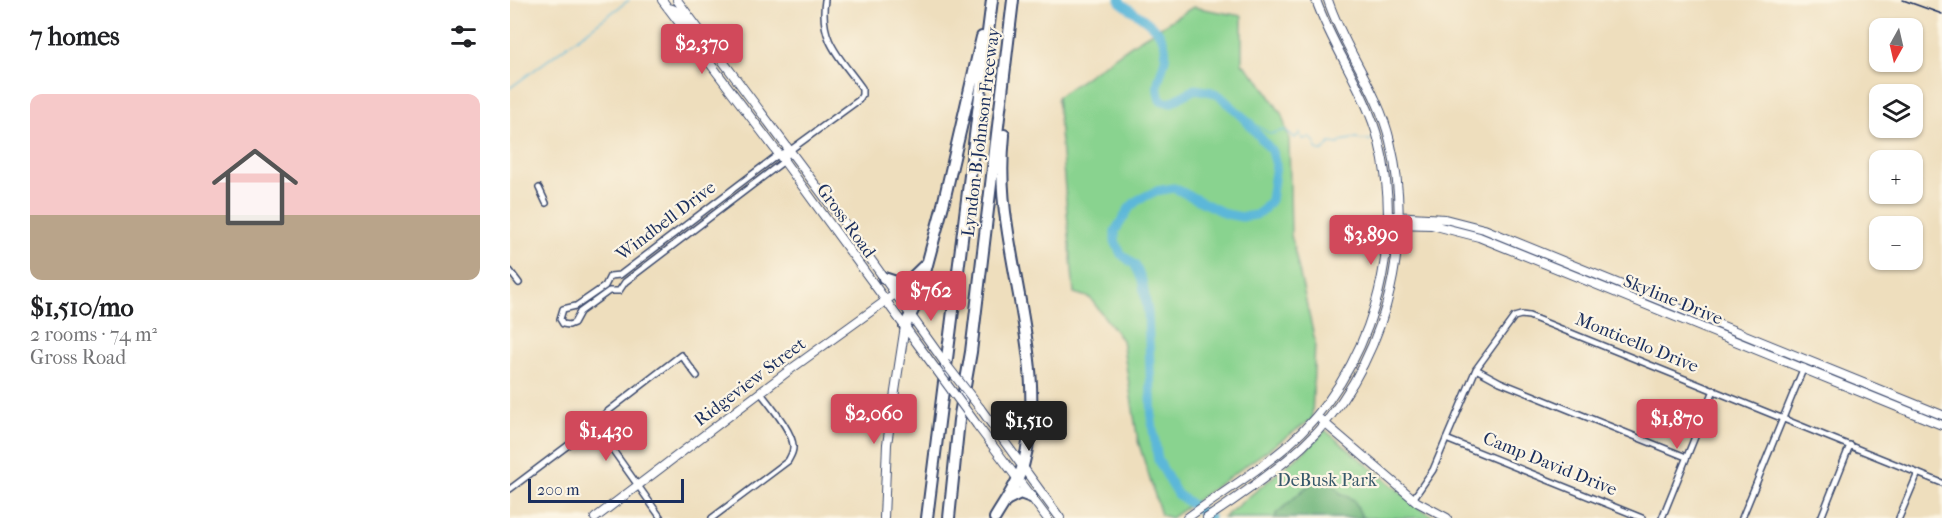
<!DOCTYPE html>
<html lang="en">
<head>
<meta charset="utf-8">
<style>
	body { margin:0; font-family:"IM FELL French Canon",serif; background:#f6f6f6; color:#202124; height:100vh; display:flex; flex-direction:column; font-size:22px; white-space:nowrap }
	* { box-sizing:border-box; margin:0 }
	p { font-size:20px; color:#757577 }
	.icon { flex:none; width:33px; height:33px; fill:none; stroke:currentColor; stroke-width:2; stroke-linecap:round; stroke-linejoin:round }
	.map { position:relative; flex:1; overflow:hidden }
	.details { display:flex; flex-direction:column; background:#fff; width:510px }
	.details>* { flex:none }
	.needle { width:39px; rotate:188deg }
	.buttons { position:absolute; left:1359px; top:18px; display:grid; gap:12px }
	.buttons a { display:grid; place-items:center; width:54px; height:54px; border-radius:12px; background:#fff; box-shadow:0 2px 4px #0004; font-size:30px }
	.scale { position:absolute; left:18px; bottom:15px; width:156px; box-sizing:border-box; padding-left:6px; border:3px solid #1b2f5e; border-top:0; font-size:16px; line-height:21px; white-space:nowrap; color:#1b2f5e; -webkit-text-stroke:4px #fcf5e5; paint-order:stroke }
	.price { position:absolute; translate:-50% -51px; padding:0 14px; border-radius:6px; background:#d1495b; color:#fff; font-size:20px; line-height:39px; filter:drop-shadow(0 2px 3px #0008) }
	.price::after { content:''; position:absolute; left:50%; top:36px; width:18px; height:14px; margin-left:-9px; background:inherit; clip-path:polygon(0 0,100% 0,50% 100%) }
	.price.selected { background:#222; color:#fff }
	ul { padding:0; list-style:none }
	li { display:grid; align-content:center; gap:12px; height:318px; padding:0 30px }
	li span { display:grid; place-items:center; height:186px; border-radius:12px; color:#555 }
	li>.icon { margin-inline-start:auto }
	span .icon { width:108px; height:108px; fill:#fffc; stroke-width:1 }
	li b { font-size:26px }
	h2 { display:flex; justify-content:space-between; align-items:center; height:72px; padding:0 30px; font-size:26px }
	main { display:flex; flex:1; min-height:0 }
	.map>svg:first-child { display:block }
	.green { fill:#89d38f; stroke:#528176; stroke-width:1.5 }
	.forest { fill:#6eb57a; stroke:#44726c; stroke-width:1.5 }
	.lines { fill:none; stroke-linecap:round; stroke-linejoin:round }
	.stream { stroke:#5bb7d9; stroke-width:1.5 }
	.river { stroke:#5bb7d9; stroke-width:9 }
	.street-casing { stroke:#3b496c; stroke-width:8 }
	.secondary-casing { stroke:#3b496c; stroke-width:10 }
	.highway-casing { stroke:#3b496c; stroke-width:14 }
	.street { stroke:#fff; stroke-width:5 }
	.secondary { stroke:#fff; stroke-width:8 }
	.highway { stroke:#fff; stroke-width:10 }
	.rail { stroke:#1b2f5e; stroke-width:1.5 }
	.secondary-bridge-casing { stroke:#3b496c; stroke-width:10; stroke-linecap:butt }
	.secondary-bridge { stroke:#fff; stroke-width:8 }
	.labels { text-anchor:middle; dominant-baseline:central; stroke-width:4.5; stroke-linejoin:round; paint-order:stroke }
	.street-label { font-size:18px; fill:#1b2f5e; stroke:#fcf5e5 }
	.park-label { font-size:18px; fill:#36586a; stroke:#fcf5e5 }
</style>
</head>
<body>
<main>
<section class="details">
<h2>7 homes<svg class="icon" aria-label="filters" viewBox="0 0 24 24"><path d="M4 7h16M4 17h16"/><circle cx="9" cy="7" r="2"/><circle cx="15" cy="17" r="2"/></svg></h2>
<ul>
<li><span style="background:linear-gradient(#f6c9c9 65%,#b9a48a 0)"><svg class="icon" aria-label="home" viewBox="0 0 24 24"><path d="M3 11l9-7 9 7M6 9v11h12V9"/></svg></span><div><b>$1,510/mo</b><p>2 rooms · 74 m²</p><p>Gross Road</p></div></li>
</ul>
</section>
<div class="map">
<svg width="1432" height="518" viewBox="0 0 1432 518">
	<rect width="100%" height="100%" fill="#fcf5e5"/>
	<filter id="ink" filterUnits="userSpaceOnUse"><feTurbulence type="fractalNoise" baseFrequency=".0167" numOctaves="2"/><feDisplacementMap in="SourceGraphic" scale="12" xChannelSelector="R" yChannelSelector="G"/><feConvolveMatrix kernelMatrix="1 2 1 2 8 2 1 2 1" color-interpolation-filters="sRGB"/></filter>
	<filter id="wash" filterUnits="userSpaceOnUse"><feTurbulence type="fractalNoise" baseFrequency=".008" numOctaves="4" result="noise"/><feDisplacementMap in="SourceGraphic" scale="24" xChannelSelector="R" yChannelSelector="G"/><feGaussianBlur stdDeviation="1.35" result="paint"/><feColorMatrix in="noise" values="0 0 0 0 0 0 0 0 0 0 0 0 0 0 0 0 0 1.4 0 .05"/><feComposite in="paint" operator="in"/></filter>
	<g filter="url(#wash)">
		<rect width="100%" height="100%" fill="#eedebd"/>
		<path class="green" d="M683 7 732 16V63L750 81 772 115 779 139 781 235 805 341 802 419 661 518 651 515 628 441 612 340 580 298 564 293 547 97 626 42Z
			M815 430 910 508 925 518H713L798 448Z"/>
		<path class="forest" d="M808 477 824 484 830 493 844 500 852 517 856 518H765L766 514Z"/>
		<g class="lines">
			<path class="stream" d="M0 88 119 0
				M733 116 743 120 745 124 760 134 775 130 785 138 790 133 792 139 800 138 805 142 806 148 809 151H813L820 143 829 144 831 141 847 138 850 140H861"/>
			<path class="river" d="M610 0V2C632 19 663 31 654 63 649 81 645 82 650 100L660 103 685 89 702 92 710 96 731 115 762 151 766 165 761 200 754 209 746 215 732 217 716 214 664 188 646 191 628 200 620 207 605 231V241L611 254 625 265 632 280 638 313 642 424 648 460 667 494 700 518"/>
		</g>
	</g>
	<g filter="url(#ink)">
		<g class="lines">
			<g class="street-casing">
				<path id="street" d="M279 151 274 161 115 282 109 291H99L70 312 64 323 59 325 53 324 50 319 53 309 66 306 95 286 100 276 110 275 269 154 279 151 349 100 352 95V88C330 57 309 41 315 0
					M29 188 36 203
					M0 271 9 283
					M966 369 990 382 1176 457
					M85 425 151 518
					M936 439 1132 518
					M0 489 85 425 88 419 171 355 187 376
					M903 499 923 470 966 369 1004 317 1011 315 1019 316 1432 483
					M202 518 278 461C280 457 283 453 283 448 285 434 259 404 250 392
					M1152 518 1204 390
					M1232 518 1294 367
					M1311 518 1340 445
					M1389 518 1408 473"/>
			</g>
			<g class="secondary-casing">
				<path id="secondary" d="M152 0 274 161 417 357
					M167 0 346 239 435 363
					M158 8C171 9 175 25 186 32
					M883 216 935 219 974 229 1432 415
					M884 224 922 225 969 237 1432 425
					M470 408 550 518
					M811 420 907 502 937 518
					M467 425 537 518
					M85 518 281 369 385 294
					M374 518 377 444 395 326
					M677 518C710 494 746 473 777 446 861 373 896 248 869 142 856 91 823 49 806 0
					M697 518C730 496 763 473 792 447 873 372 906 247 880 141 868 90 834 49 818 0"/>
			</g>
			<g class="highway-casing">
				<path id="highway" d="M374 278 386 282 400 280
					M385 294 416 264
					M395 326 407 302 418 261 433 205 472 37
					M498 499 510 493 521 497
					M417 518 482 0
					M439 518 449 420 461 352 503 0
					M485 518C495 501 507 485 513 466 535 388 508 304 497 226 492 196 491 165 494 135"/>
			</g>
			<use href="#street" class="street"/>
			<use href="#secondary" class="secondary"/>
			<use href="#highway" class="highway"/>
			<path class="rail" d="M1393 0 1432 14"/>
			<g class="secondary-bridge-casing">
				<path id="secondary-bridge" d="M417 357 467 425
					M435 363 470 408"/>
			</g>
			<use href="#secondary-bridge" class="secondary-bridge"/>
		</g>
	</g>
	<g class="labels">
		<g class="street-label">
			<text transform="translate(471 132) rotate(-83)">Lyndon B Johnson Freeway</text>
			<text transform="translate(156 221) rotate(-37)">Windbell Drive</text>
			<text transform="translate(336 221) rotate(54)">Gross Road</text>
			<text transform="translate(1163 300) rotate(22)">Skyline Drive</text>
			<text transform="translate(1127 343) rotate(22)">Monticello Drive</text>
			<text transform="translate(240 382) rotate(-37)">Ridgeview Street</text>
			<text transform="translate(1040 464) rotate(22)">Camp David Drive</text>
		</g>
		<g class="park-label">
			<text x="817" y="480">DeBusk Park</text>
		</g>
	</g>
</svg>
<div class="buttons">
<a><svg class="needle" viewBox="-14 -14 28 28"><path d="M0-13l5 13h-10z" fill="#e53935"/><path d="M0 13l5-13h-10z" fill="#757577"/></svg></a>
<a><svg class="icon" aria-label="layers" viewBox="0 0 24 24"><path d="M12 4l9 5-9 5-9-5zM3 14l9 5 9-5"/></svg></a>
<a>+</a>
<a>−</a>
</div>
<div class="scale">200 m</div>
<b class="price" style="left:192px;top:75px">$2,370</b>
<b class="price" style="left:861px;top:266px">$3,890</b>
<b class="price" style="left:421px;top:322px">$762</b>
<b class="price" style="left:364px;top:445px">$2,060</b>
<b class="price" style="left:1167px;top:450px">$1,870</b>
<b class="price selected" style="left:519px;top:452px">$1,510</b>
<b class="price" style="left:96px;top:462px">$1,430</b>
</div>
</main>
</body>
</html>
